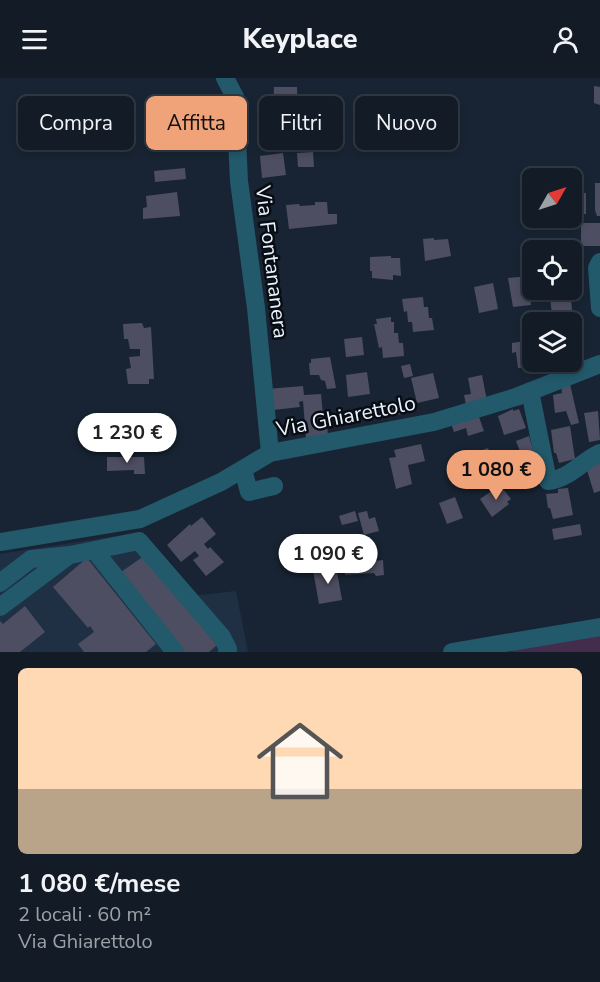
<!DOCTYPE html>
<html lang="it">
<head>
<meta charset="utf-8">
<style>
	body { margin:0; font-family:"Nunito Sans",sans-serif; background:#1b242e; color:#f1f3f6; height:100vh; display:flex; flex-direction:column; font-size:22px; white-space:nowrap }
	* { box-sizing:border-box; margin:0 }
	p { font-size:20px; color:#9ca1a7 }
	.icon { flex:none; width:33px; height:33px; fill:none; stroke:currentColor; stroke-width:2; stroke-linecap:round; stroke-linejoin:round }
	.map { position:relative; height:574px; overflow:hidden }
	.panel { display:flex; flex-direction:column; background:#121b26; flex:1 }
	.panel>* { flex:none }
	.banner { position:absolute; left:18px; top:18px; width:564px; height:54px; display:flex; gap:12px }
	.needle { width:39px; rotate:51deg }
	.tools { position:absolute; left:522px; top:90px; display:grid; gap:12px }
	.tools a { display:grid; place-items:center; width:60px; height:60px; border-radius:9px; background:#121b26; box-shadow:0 3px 9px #0003,0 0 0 2px #313943; font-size:30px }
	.price { position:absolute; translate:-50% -51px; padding:0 14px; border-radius:21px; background:#fff; color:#222; font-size:20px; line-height:39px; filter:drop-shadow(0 2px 3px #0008) }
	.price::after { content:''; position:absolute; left:50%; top:36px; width:18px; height:14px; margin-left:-9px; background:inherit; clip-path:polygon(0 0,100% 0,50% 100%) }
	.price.current { background:#f0a279; color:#111 }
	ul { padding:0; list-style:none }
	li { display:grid; align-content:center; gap:12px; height:318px; padding:0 18px }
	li+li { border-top:2px solid #313943 }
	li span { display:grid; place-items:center; height:186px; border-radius:9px; color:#555 }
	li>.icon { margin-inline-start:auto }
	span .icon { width:108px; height:108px; fill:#fffc; stroke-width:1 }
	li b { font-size:26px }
	.pill { padding:0 21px; border-radius:9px; background:#121b26; box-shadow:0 3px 9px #0003,0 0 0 2px #313943; font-size:21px; line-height:54px }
	.pill.current { background:#f0a279; color:#111 }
	header { display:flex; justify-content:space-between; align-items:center; height:78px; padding:0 18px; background:#121b26; font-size:27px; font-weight:800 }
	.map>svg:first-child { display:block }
	.built { fill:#1f3044 }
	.green { fill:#442c4d }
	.building { fill:#4e4e62 }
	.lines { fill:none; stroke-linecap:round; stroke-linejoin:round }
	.minor { stroke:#22596b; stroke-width:18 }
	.labels { text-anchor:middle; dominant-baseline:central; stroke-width:5; stroke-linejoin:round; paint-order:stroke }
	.street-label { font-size:21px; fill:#eaf2fd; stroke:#080d13 }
</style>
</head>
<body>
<header><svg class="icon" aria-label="menu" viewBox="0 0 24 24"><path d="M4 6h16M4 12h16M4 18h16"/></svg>Keyplace<svg class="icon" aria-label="person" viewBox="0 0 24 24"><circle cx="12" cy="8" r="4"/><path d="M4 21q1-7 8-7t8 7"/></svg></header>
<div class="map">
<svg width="600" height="574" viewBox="0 0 600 574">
	<rect width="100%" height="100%" fill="#182433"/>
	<path class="built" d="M142 454 190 518 236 513 248 574H0V476Z"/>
	<path class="green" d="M600 555V574H513L512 572Z"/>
	<path class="building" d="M594 8 600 9V27L594 25Z
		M274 9H297L298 35 273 32Z
		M309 46H331L330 64H309Z
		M313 74 314 89H298L297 75Z
		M283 75 286 97 262 100 260 78Z
		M185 90 186 101 155 104 154 93Z
		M595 105H600V138H597L595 132Z
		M177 114 180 138 143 141V130L147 129 146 118Z
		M572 115H586V136H572Z
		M315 124H327L328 136H337V146L289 151 286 127 299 126 300 128 315 127Z
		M581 145H600V168H581Z
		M434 160V162L448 161 451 178 425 183 423 161Z
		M564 167 565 172H545L544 169Z
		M391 178V180H400L401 198 393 197V202L372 200V193H370V179Z
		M528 198 531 227 513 229 508 200Z
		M493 205 498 231 479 235 474 209Z
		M549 212H570L577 277H572V244H553Z
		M423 219 424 229H428L429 240H432L434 252 413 254 412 244H408L407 233 404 234 402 221Z
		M391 239V244H394V255H398L399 265H403L404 278 383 280 382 269 379 270 374 246H377L376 241Z
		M142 245 144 250 151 249 154 301H149V306H128L126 291 131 290 129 279 140 278V271H130L128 261H124L123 246Z
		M362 259 364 277 346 279 344 261Z
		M532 262V284H540L541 288 518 290 516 274 512 275V265Z
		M330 279 336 310 327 311 325 303 321 302 319 297H310L309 285H311V281Z
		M410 286 413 298 404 300 401 288Z
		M367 294 370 316 348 319 346 297Z
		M433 295 439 320 417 325 411 300Z
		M482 297 487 323 466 327 464 317 471 316 468 300Z
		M570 306 579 345 571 347 566 333 555 335 553 317 562 315 561 307Z
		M303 308 304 317 321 316 323 337H326L328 358 306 360 303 323 299 324 300 329 273 332 267 311Z
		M398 323 401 336 379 340 377 328Z
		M513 331V333L519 331 526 350 504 357 498 338Z
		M598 333 600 362 589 364 584 335Z
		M479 339 484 353 468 358 466 350 454 354 451 345Z
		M570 348 575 381 559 385 556 375H554L551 352Z
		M529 358 540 396 530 399 516 363Z
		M421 366 425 383 408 387 412 406 396 411 389 380 396 379 394 372Z
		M488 370 493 383 487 385 490 394 470 402 465 390 471 387 468 377Z
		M107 379H144L145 396H134V392L107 393Z
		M600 379V413L594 415 587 392Z
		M500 407 511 421 507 424 509 426 492 439 480 421Z
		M568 410 573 437 553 441 550 430H548L546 416 558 415V411Z
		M455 419 463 440 447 446 439 425Z
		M355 433 358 443 342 447 339 438Z
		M367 433 369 441 375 439 379 453 364 457 358 435Z
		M202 439 216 456 204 466 208 471 210 469 224 484 206 498 193 482 199 478 195 473 181 484 167 467 190 446 191 448Z
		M580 446 582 457 554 462 552 451Z
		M144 478 217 567 209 574H184L121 494Z
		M87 480 156 566 146 574H84L78 566 94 554 90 548 88 550 53 509Z
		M369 480V484L383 482 384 497 376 498 374 495 345 497 344 487 362 484 361 481Z
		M336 488 342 522 319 526 313 492Z
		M25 528 45 554 20 574H0V543L3 546Z"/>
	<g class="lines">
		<path class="minor" d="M225 0 235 19 239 103 256 230 270 375
			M600 184 597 190 600 230
			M530 313 548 403C569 401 582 383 600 375
			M243 391 249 414 274 408
			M0 464 140 441 221 404 270 375 434 344 516 319 600 286
			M94 472 175 574
			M0 505 31 481 70 477 139 463 222 559 228 571 227 574
			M0 529 68 478
			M452 574 600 549"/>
	</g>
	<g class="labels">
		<g class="street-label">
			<text transform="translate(272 184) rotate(83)">Via Fontananera</text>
			<text transform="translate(346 338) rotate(-11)">Via Ghiarettolo</text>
		</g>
	</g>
</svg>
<div class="tools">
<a><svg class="needle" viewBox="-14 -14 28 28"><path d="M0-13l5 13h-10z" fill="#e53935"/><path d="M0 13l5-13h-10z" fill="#9ca1a7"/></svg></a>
<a><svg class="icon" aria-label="locate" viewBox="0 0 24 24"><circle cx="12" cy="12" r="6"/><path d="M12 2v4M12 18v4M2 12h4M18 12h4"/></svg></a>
<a><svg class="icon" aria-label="layers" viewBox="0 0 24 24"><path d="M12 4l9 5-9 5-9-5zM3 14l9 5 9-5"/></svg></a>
</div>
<b class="price" style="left:127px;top:386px">1 230 €</b>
<b class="price current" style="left:496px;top:423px">1 080 €</b>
<b class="price" style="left:328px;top:507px">1 090 €</b>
<div class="banner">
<a class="pill">Compra</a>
<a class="pill current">Affitta</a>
<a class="pill">Filtri</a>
<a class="pill">Nuovo</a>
</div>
</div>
<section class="panel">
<ul>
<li><span style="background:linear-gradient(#ffd9b3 65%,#b9a48a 0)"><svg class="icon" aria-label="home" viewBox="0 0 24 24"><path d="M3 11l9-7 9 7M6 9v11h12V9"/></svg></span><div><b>1 080 €/mese</b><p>2 locali · 60 m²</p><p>Via Ghiarettolo</p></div></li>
</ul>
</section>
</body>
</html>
